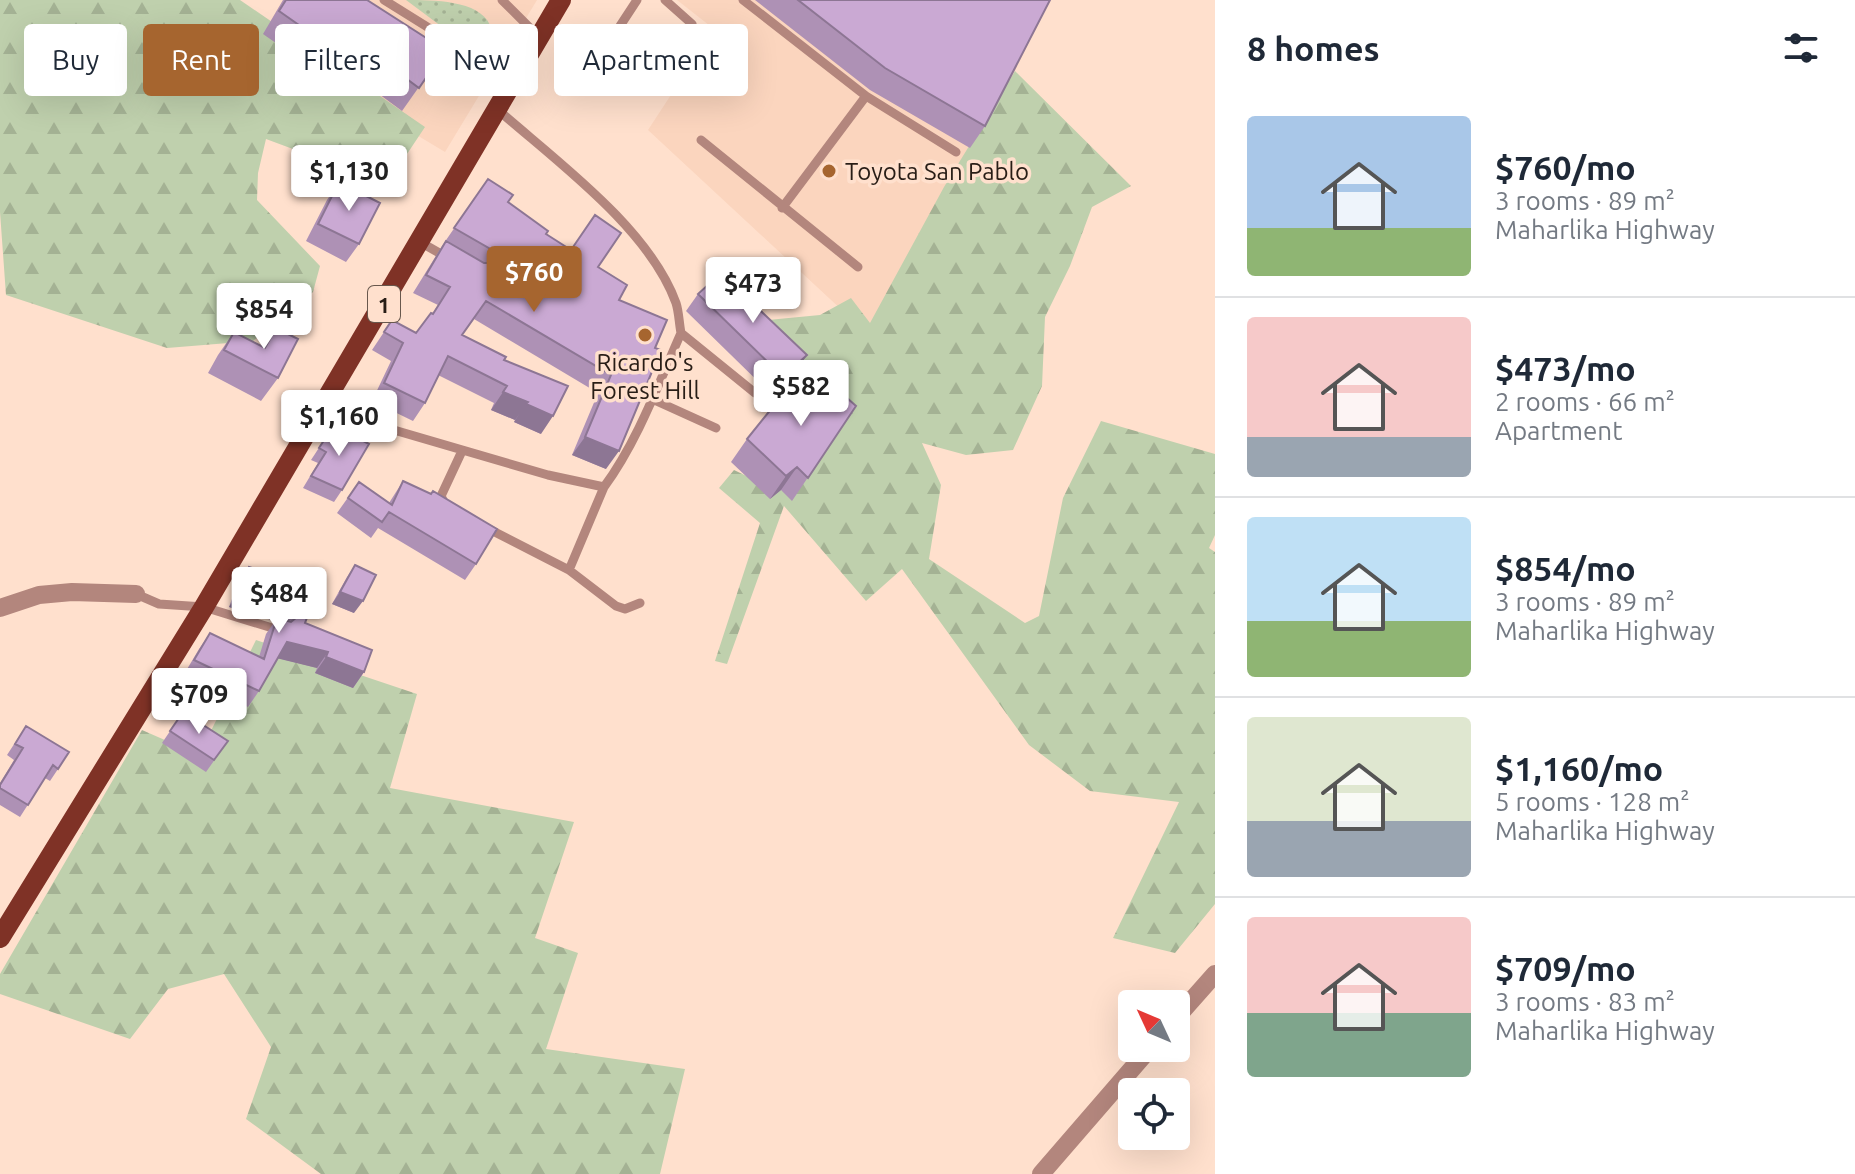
<!DOCTYPE html>
<html lang="en">
<head>
<meta charset="utf-8">
<style>
	body { margin:0; font-family:Ubuntu,sans-serif; background:#f6f6f7; color:#1f2937; height:100vh; display:flex; flex-direction:column; font-size:30px; white-space:nowrap }
	* { box-sizing:border-box; margin:0 }
	p { font-size:26px; color:#747a83 }
	.icon { flex:none; width:44px; height:44px; fill:none; stroke:currentColor; stroke-width:2; stroke-linecap:round; stroke-linejoin:round }
	.map { position:relative; flex:1; overflow:hidden }
	.details { display:flex; flex-direction:column; background:#fff; width:640px }
	.details>* { flex:none }
	.hud { position:absolute; left:24px; top:24px; width:760px; height:72px; display:flex; gap:16px }
	.needle { width:52px; rotate:314deg }
	.controls { position:absolute; left:1118px; top:990px; display:grid; gap:16px }
	.controls a { display:grid; place-items:center; width:72px; height:72px; border-radius:8px; background:#fff; box-shadow:0 8px 32px #0002; font-size:40px }
	.price { position:absolute; translate:-50% -68px; padding:0 18px; border-radius:8px; background:#fff; color:#222; font-size:26px; line-height:52px; filter:drop-shadow(0 2px 4px #0008) }
	.price::after { content:''; position:absolute; left:50%; top:48px; width:24px; height:18px; margin-left:-12px; background:inherit; clip-path:polygon(0 0,100% 0,50% 100%) }
	.price.selected { background:#a6652f; color:#fff }
	ul { padding:0; list-style:none }
	li { display:flex; align-items:center; gap:24px; height:200px; padding:0 32px }
	li+li { border-top:2px solid #e0e1e3 }
	li span { display:grid; place-items:center; flex:none; width:224px; height:160px; border-radius:8px; color:#555 }
	li>.icon { margin-inline-start:auto }
	span .icon { width:96px; height:96px; fill:#fffc; stroke-width:1 }
	li b { font-size:34px }
	h2 { display:flex; justify-content:space-between; align-items:center; height:96px; padding:0 32px; font-size:34px }
	.tag { padding:0 28px; border-radius:8px; background:#fff; box-shadow:0 8px 32px #0002; font-size:28px; line-height:72px }
	.tag.selected { background:#a6652f; color:#fff }
	main { display:flex; flex:1; min-height:0 }
	.map>svg:first-child { display:block }
	.built { fill:#fbd5be }
	.grass { fill:url(#grass-dots) }
	.forest { fill:url(#forest-firs) }
	.lines { fill:none; stroke-linecap:round; stroke-linejoin:round }
	.service { stroke:#b3867d; stroke-width:9 }
	.minor { stroke:#b3867d; stroke-width:18 }
	.primary { stroke:#7f3226; stroke-width:20 }
	.wall { fill:#ae91b5 }
	.shaded-wall { fill:#8d7694 }
	.building { fill:#caa9d3; stroke:#8d7694; stroke-width:2 }
	.poi-dot { fill:#a6652f; stroke:#ffe0cd; stroke-width:3 }
	.labels { text-anchor:middle; dominant-baseline:central; stroke-width:7; stroke-linejoin:round; paint-order:stroke }
	.shield { fill:#ffe0cd; stroke:#68584d; stroke-width:2 }
	.shield-label { font-size:22px; font-weight:bold; fill:#281d16 }
	.poi-label { font-size:24px; fill:#281d16; stroke:#ffe0cd; text-anchor:start }
</style>
</head>
<body>
<main>
<div class="map">
<svg width="1215" height="1174" viewBox="0 0 1215 1174">
	<defs>
		<pattern id="grass-dots" width="8" height="8" patternUnits="userSpaceOnUse" patternTransform="scale(2)"><rect width="8" height="8" fill="#bfd0ad"/><path d="M2 2h.1M6 6h.1" fill="none" stroke="#a4b294" stroke-width="1.8" stroke-linecap="round"/></pattern>
		<pattern id="forest-firs" width="22" height="20" patternUnits="userSpaceOnUse" patternTransform="scale(2)"><rect width="22" height="20" fill="#bfd0ad"/><path d="M5 1l3.5 6h-7zM16 11l3.5 6h-7z" fill="#a4b294"/></pattern>
	</defs>
	<rect width="100%" height="100%" fill="#ffe0cd"/>
	<path class="built" d="M283 0H537L445 152 350 95 263 34Z
		M677 0H1050L1003 95 872 338 648 130 714 29Z"/>
	<path class="grass" d="M406 0C433 0 479 0 490 25 481 38 478 46 461 41Z"/>
	<path class="forest" d="M0 0H240L425 127 387 184 266 139 258 173 257 200 320 266 313 292 253 341 167 348 6 295 0 212Z
		M1015 71 1131 186 1092 207 1070 266 1045 317 1042 386 1013 450 966 455 922 443 941 485 929 559 1025 623 1039 616 1063 498 1101 421 1215 454V535L1209 548 1215 552V904L1175 953 1113 938 1179 802 1090 791 1029 745 902 569 866 601 784 506 727 664 715 661 760 523 719 488 734 470 763 484 837 406 758 331 768 320 820 315 851 298 870 323 944 187Z
		M256 640 417 694 390 788 574 822 535 938 578 953 546 1049 685 1069 660 1174H321L246 1119 271 1047 224 974 168 989 130 1039 0 994V974L142 730 199 755Z"/>
	<g class="lines">
		<path class="service" d="M384 0 514 81
			M502 0 539 37
			M637 0 618 29 666 71 692 24 665 0
			M743 0 866 96 956 152
			M497 109C556 161 649 228 676 303 679 312 679 323 681 333L755 393
			M701 140 858 267
			M782 208 866 96
			M420 242 448 258
			M652 399 716 428
			M322 409 548 475 604 487C637 442 658 385 681 333
			M446 506 441 496 462 451
			M487 528 569 570 616 606 625 609 640 603
			M569 570 604 487
			M136 594 159 604 204 607 279 630"/>
		<path class="minor" d="M0 608 39 595 72 592 136 594
			M1176 1018 1215 974
			M1041 1174 1150 1048"/>
		<path class="primary" d="M0 938 204 607 561 0"/>
	</g>
	<path class="wall" d="M283 0H367L445 50 402 111 360 80 350 95 263 34Z
		M755 0H1050L985 126 970 148 870 90Z
		M488 179 508 202 546 234 598 267 619 300 606 469 572 455 598 393 474 319 462 335 504 360 541 434 514 422 515 420 491 410 494 403 438 375 425 403 413 421 372 401 391 361 372 350 392 320 416 333 432 314 438 305 413 293 442 246Z
		M339 182 359 244 346 262 306 241 327 200Z
		M698 294 807 355 794 373 771 394 686 311Z
		M276 328 278 378 261 401 208 373 218 355 234 332 263 347Z
		M824 400 856 406 792 501 781 490 770 499 731 462 747 439Z
		M334 425 342 490 334 502 303 488 318 463 311 460Z
		M403 481 476 564 465 580 378 528 371 538 337 513 359 482 389 503Z
		M355 565 354 613 332 604 347 577Z
		M249 567 318 589 305 623 364 672 353 688 315 673 317 668 278 658 259 691 248 707 183 676 199 649 210 633 259 657 266 634 275 621 229 607 238 583Z
		M183 712 228 741 206 772 162 743Z
		M26 726 58 769 50 781 45 778 20 817 0 805V783L14 760 7 755Z"/>
	<path class="shaded-wall" d="M807 355 794 373 771 394 783 377Z
		M503 392 528 402 515 420 491 410Z
		M526 404 553 416 541 434 514 422Z
		M585 437 619 451 606 469 572 455Z
		M797 467 781 490 770 499 786 476Z
		M240 591 292 607 281 623 277 618 275 621 229 607Z
		M340 592 363 601 354 613 332 604Z
		M287 642 328 652 317 668 276 658Z
		M326 657 364 672 353 688 315 673Z"/>
	<path class="building" d="M286 0H367L445 50 419 88 376 56 366 72 279 11Z
		M798 0H1050L985 126 885 68Z
		M488 179 513 195 508 202 548 231 546 234 571 250 595 215 621 233 598 267 627 285 619 300 667 320 655 348 661 350 619 451 585 437 611 375 486 301 462 335 506 357 504 360 568 386 553 416 526 404 528 402 503 392 507 386 448 356 425 403 384 383 403 343 384 332 392 320 416 333 431 313 433 314 450 287 426 275 446 241 484 263H490L494 259 492 250 454 228Z
		M339 182 380 203 359 244 318 224Z
		M721 273 807 355 783 377 698 294Z
		M276 328 298 339 278 378 224 350 234 332 265 348Z
		M797 377 824 400 837 389 856 406 808 478 797 467 786 476 747 439Z
		M334 425 369 444 342 490 311 476 326 452 319 448Z
		M403 481 431 494 433 491 497 529 476 564 389 512 382 522 348 498 359 482 392 505Z
		M355 565 376 575 363 601 340 592Z
		M249 567 318 589 305 623 372 650 364 672 326 657 328 652 287 642 259 691 194 660 210 633 264 659 277 618 291 622 297 617V612L292 607 240 591Z
		M183 712 228 741 214 760 170 731Z
		M26 726 69 752 58 769 53 765 28 805 0 788V785L23 748 15 744Z"/>
	<g class="poi-dot">
		<circle cx="829" cy="171" r="8"/>
		<circle cx="645" cy="335" r="8"/>
	</g>
	<g class="labels">
		<rect class="shield" x="368" y="286" width="32" height="36" rx="6"/>
		<g class="shield-label">
			<text x="384" y="304">1</text>
		</g>
		<g class="poi-label">
			<text x="845" y="171">Toyota San Pablo</text>
			<text x="645" y="362" text-anchor="middle">Ricardo's<tspan x="645" dy="28">Forest Hill</tspan></text>
		</g>
	</g>
</svg>
<div class="controls">
<a><svg class="needle" viewBox="-14 -14 28 28"><path d="M0-13l5 13h-10z" fill="#e53935"/><path d="M0 13l5-13h-10z" fill="#747a83"/></svg></a>
<a><svg class="icon" aria-label="locate" viewBox="0 0 24 24"><circle cx="12" cy="12" r="6"/><path d="M12 2v4M12 18v4M2 12h4M18 12h4"/></svg></a>
</div>
<b class="price" style="left:349px;top:213px">$1,130</b>
<b class="price selected" style="left:534px;top:314px">$760</b>
<b class="price" style="left:753px;top:325px">$473</b>
<b class="price" style="left:264px;top:351px">$854</b>
<b class="price" style="left:801px;top:428px">$582</b>
<b class="price" style="left:339px;top:458px">$1,160</b>
<b class="price" style="left:279px;top:635px">$484</b>
<b class="price" style="left:199px;top:736px">$709</b>
<div class="hud">
<a class="tag">Buy</a>
<a class="tag selected">Rent</a>
<a class="tag">Filters</a>
<a class="tag">New</a>
<a class="tag">Apartment</a>
</div>
</div>
<section class="details">
<h2>8 homes<svg class="icon" aria-label="filters" viewBox="0 0 24 24"><path d="M4 7h16M4 17h16"/><circle cx="9" cy="7" r="2"/><circle cx="15" cy="17" r="2"/></svg></h2>
<ul>
<li><span style="background:linear-gradient(#a9c7e8 70%,#8fb573 0)"><svg class="icon" aria-label="home" viewBox="0 0 24 24"><path d="M3 11l9-7 9 7M6 9v11h12V9"/></svg></span><div><b>$760/mo</b><p>3 rooms · 89 m²</p><p>Maharlika Highway</p></div></li>
<li><span style="background:linear-gradient(#f6c9c9 75%,#9aa5b1 0)"><svg class="icon" aria-label="home" viewBox="0 0 24 24"><path d="M3 11l9-7 9 7M6 9v11h12V9"/></svg></span><div><b>$473/mo</b><p>2 rooms · 66 m²</p><p>Apartment</p></div></li>
<li><span style="background:linear-gradient(#bfe0f5 65%,#8fb573 0)"><svg class="icon" aria-label="home" viewBox="0 0 24 24"><path d="M3 11l9-7 9 7M6 9v11h12V9"/></svg></span><div><b>$854/mo</b><p>3 rooms · 89 m²</p><p>Maharlika Highway</p></div></li>
<li><span style="background:linear-gradient(#dfe7d0 65%,#9aa5b1 0)"><svg class="icon" aria-label="home" viewBox="0 0 24 24"><path d="M3 11l9-7 9 7M6 9v11h12V9"/></svg></span><div><b>$1,160/mo</b><p>5 rooms · 128 m²</p><p>Maharlika Highway</p></div></li>
<li><span style="background:linear-gradient(#f6c9c9 60%,#7fa58c 0)"><svg class="icon" aria-label="home" viewBox="0 0 24 24"><path d="M3 11l9-7 9 7M6 9v11h12V9"/></svg></span><div><b>$709/mo</b><p>3 rooms · 83 m²</p><p>Maharlika Highway</p></div></li>
</ul>
</section>
</main>
</body>
</html>
